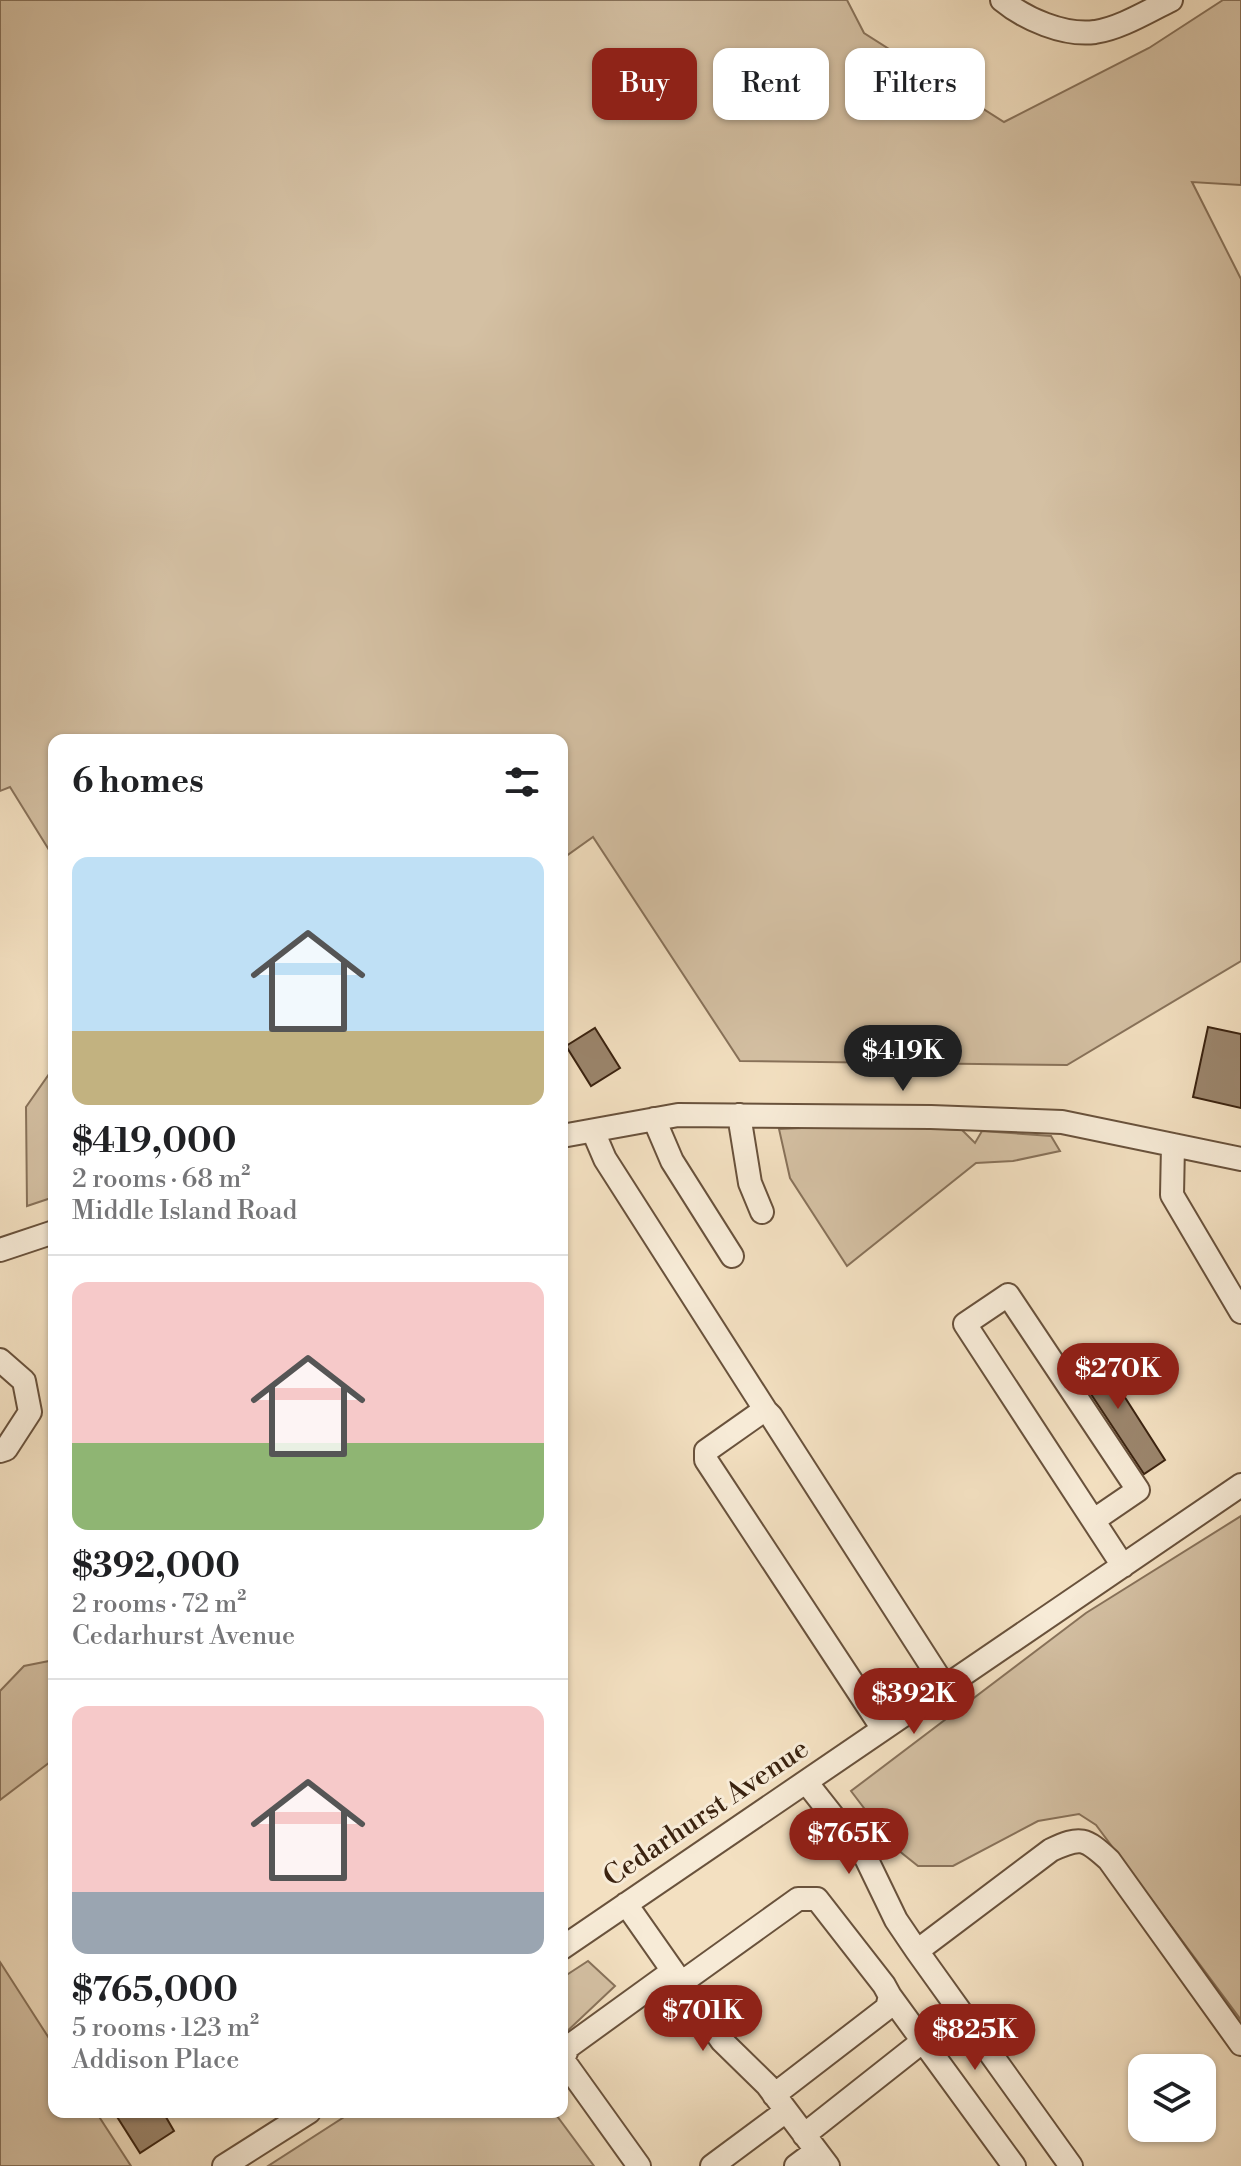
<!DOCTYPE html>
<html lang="en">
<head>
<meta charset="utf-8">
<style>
	body { margin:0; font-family:"Libre Bodoni",serif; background:#f2f2f2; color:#202124; height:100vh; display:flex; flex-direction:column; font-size:30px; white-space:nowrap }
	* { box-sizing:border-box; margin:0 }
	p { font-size:26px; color:#757577 }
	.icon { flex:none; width:44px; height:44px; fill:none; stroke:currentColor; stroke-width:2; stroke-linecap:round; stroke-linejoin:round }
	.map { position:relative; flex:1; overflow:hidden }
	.sheet { position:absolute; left:48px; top:734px; width:520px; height:1384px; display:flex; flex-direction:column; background:#fff; border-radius:16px; box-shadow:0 2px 6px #0004 }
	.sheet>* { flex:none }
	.hud { position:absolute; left:592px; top:48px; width:528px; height:72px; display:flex; gap:16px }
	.tools { position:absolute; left:1128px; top:2054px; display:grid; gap:16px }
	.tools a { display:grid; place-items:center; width:88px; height:88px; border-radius:16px; background:#fff; box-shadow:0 2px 6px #0004; font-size:40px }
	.price { position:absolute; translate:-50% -68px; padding:0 18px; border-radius:28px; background:#8f2418; color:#fff; font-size:26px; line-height:52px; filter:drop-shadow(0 2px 4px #0008) }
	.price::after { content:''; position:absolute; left:50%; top:48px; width:24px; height:18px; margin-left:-12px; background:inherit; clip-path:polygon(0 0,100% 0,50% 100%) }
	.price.active { background:#222; color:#fff }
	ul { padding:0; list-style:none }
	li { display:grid; align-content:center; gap:16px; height:424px; padding:0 24px }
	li+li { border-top:2px solid #e0e0e0 }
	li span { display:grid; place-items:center; height:248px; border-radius:16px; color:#555 }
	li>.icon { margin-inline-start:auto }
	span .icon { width:144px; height:144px; fill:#fffc; stroke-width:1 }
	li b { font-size:34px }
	h2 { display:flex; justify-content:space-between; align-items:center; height:96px; padding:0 24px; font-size:34px }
	.pill { padding:0 28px; border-radius:16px; background:#fff; box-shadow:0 2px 6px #0004; font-size:28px; line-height:72px }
	.pill.active { background:#8f2418; color:#fff }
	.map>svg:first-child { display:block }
	.green { fill:#d4c0a3; stroke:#88725a; stroke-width:2 }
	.building { fill:#9b856c; stroke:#3b2310; stroke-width:2 }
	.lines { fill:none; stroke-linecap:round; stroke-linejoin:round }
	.minor-casing { stroke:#69523c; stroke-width:26 }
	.minor { stroke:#f7ebd7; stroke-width:22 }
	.labels { text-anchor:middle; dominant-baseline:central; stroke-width:6; stroke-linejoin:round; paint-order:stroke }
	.street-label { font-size:28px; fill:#3b2310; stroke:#f7ebd7 }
</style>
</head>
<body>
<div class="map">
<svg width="1241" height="2166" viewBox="0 0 1241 2166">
	<rect width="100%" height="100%" fill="#f3e0c1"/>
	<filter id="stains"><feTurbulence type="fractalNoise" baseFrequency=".0025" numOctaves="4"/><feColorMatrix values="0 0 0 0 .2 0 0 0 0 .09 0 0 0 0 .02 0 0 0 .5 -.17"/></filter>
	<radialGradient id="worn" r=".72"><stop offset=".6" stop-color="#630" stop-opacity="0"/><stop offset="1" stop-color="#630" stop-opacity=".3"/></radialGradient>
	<path class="green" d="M0 0H847L864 33 1004 122 1149 48 1223 0H1241V185L1192 182 1241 279V961L1067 1065 740 1061 593 837 562 859V740H54V858L10 787 0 791Z
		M54 1067V1197L27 1206 26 1107Z
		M871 1125 962 1130 975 1143 982 1131 1051 1136 1060 1151 1013 1161 976 1163 847 1266 790 1178 779 1129Z
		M1241 1516V2020L1096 1825 1079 1814 1038 1821 953 1866H918L893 1846 851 1791 1086 1613Z
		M54 1660V1759L0 1800V1691L24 1666Z
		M588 1961 615 1986 562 2036V1978Z
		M0 1962 54 2046V2112H96L131 2166H0Z
		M352 2112H554L594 2166H268Z"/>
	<path class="building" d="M1208 1027 1241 1034V1108L1193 1097Z
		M595 1028 620 1068 591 1086 566 1046Z
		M1094 1349 1165 1460 1144 1474 1071 1364Z
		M114 2112H163L174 2131 140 2153Z"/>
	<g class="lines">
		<g class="minor-casing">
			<path id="minor" d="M1002 0C1025 19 1064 36 1095 32 1121 28 1148 11 1171 0
				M739 1115 750 1183 762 1212
				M654 1119 672 1161 732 1256
				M593 1131 605 1159 766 1411
				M562 1136 678 1115 931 1117 1062 1122 1241 1159
				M1173 1145 1172 1195 1241 1312
				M0 1250 54 1232
				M0 1360 24 1381 30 1412 6 1449 0 1451
				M1094 1520 1138 1490 1008 1295 965 1324 1123 1566
				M883 1729 706 1460V1451L760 1413 766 1411 771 1416 945 1687
				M806 1782 866 1858 896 1920 917 1951 1071 2166
				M626 1904 722 2041 767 2085 828 2166
				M562 1948 1241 1485
				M917 1951 1051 1850C1081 1836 1085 1838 1109 1860L1241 2044
				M681 1983 798 1899H817L884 1985 890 1996 887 2008 774 2095
				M890 1996 1014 2166
				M804 2135 923 2041
				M224 2166 309 2112
				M639 2166 563 2060 568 2047 673 1971
				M712 2166 786 2111
				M796 2166 816 2151"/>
		</g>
		<use href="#minor" class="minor"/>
	</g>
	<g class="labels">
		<g class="street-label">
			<text transform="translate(706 1813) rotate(-34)">Cedarhurst Avenue</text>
		</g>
	</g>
	<rect width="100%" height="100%" filter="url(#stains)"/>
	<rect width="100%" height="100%" fill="url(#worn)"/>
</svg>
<div class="tools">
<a><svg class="icon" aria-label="layers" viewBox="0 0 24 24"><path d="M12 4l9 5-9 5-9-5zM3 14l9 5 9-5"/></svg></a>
</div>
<b class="price active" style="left:903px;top:1093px">$419K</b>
<b class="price" style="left:1118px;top:1411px">$270K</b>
<b class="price" style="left:914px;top:1736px">$392K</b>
<b class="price" style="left:849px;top:1876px">$765K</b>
<b class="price" style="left:703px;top:2053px">$701K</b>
<b class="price" style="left:975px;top:2072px">$825K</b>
<div class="hud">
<a class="pill active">Buy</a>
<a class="pill">Rent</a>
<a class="pill">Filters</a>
</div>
<section class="sheet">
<h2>6 homes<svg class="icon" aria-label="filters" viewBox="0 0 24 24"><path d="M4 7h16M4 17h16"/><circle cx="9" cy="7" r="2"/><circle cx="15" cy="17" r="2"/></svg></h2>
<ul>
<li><span style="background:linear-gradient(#bfe0f5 70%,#c2b280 0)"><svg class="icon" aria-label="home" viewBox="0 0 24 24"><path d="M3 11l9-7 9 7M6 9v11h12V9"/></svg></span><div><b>$419,000</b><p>2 rooms · 68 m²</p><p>Middle Island Road</p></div></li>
<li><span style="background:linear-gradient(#f6c9c9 65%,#8fb573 0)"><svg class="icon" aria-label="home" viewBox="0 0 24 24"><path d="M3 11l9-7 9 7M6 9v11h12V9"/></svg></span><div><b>$392,000</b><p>2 rooms · 72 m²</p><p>Cedarhurst Avenue</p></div></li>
<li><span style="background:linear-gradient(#f6c9c9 75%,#9aa5b1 0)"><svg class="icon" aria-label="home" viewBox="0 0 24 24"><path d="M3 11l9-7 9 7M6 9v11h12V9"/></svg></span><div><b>$765,000</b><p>5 rooms · 123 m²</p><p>Addison Place</p></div></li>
</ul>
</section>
</div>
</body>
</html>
